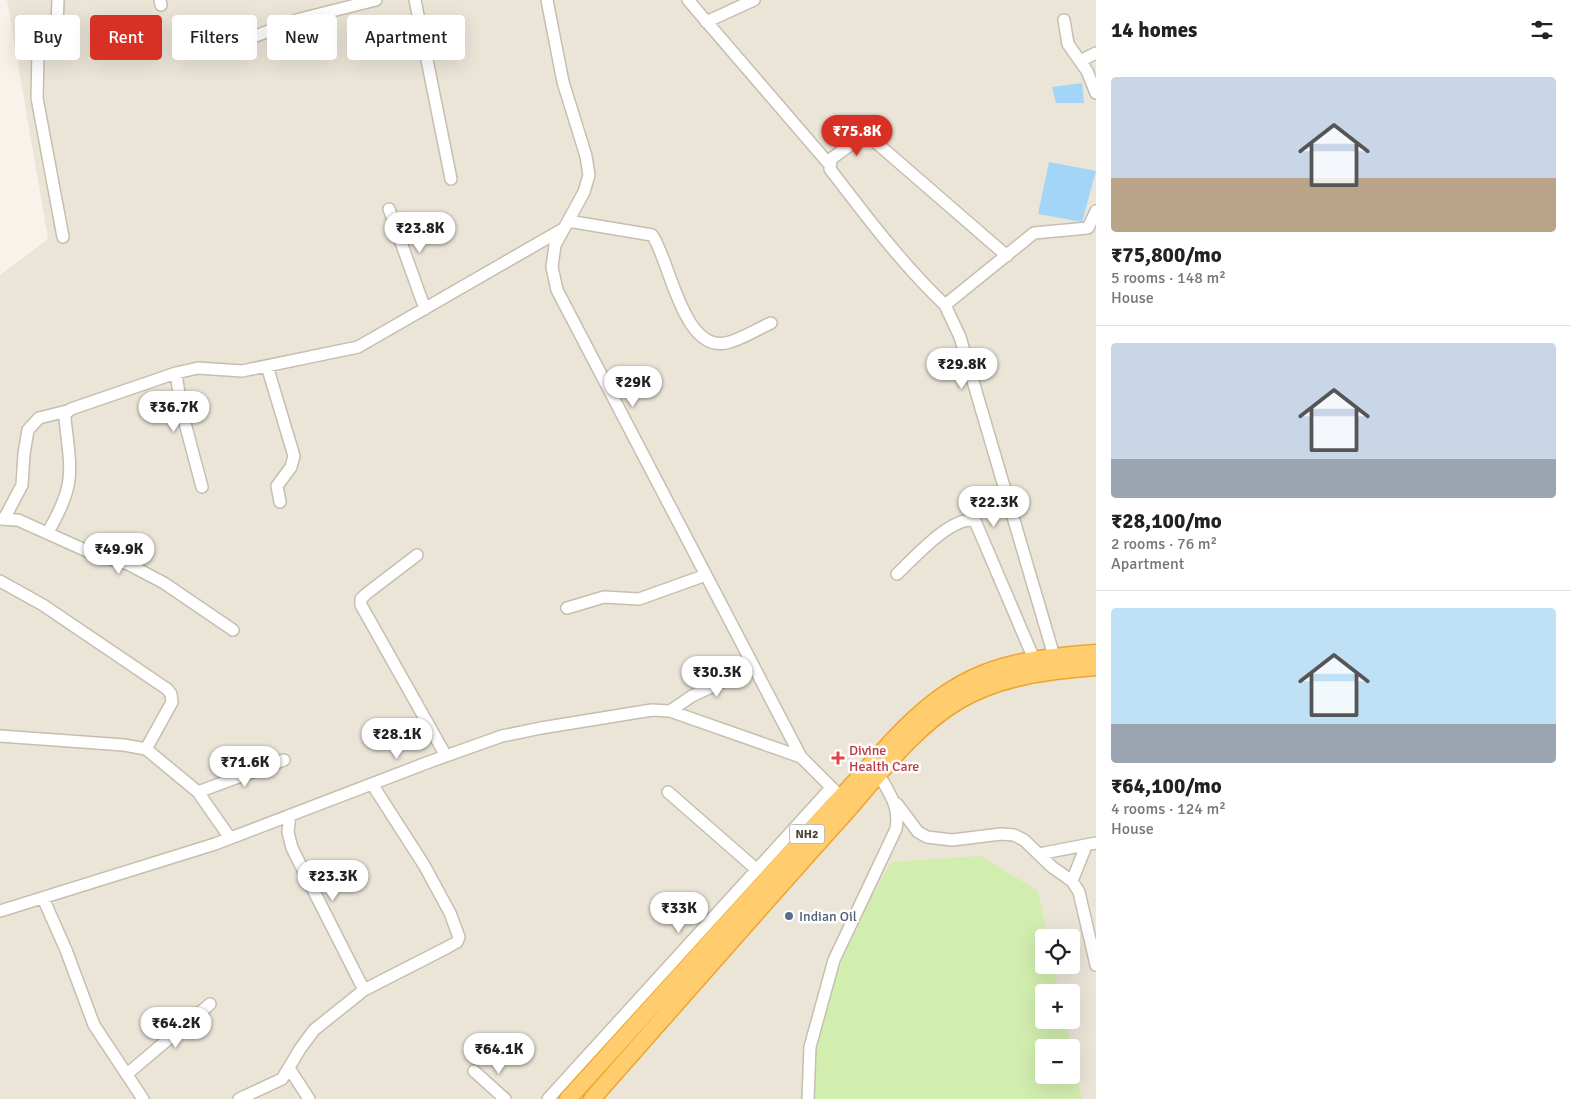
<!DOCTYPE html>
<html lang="en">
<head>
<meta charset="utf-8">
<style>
	body { margin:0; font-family:Signika,sans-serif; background:#f2f2f2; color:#222; height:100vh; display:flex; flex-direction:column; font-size:19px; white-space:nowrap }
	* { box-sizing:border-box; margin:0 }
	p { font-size:16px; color:#767676 }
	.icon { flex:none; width:28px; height:28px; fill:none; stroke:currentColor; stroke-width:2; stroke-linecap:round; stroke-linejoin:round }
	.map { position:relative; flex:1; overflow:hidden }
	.drawer { display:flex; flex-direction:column; background:#fff; width:475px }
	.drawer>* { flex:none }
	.top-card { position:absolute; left:15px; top:15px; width:475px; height:45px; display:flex; gap:10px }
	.tools { position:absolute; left:1035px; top:929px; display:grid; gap:10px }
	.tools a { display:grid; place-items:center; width:45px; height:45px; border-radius:5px; background:#fff; box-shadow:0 5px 20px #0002; font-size:25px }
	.price { position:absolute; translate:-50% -42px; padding:0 11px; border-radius:18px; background:#fff; color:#222; font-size:16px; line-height:32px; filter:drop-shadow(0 1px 2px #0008) }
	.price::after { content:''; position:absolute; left:50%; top:30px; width:15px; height:11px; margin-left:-8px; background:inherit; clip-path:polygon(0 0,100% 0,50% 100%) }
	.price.on { background:#d93025; color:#fff }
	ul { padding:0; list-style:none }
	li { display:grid; align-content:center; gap:10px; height:265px; padding:0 15px }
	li+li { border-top:1px solid #e0e0e0 }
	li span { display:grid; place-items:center; height:155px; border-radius:5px; color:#555 }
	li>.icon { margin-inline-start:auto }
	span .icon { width:90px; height:90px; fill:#fffc; stroke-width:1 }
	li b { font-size:21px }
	h2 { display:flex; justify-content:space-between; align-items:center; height:60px; padding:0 15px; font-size:21px }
	.tag { padding:0 18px; border-radius:5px; background:#fff; box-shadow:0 5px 20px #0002; font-size:18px; line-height:45px }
	.tag.on { background:#d93025; color:#fff }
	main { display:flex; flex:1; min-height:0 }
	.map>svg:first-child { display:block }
	.residential { fill:#ebe5d8; fill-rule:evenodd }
	.green { fill:#d2eeaf }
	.water { fill:#a2d5f8 }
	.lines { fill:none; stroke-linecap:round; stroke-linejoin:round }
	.minor-casing { stroke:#c6beae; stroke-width:14 }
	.highway-casing { stroke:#eea52d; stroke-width:19 }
	.minor { stroke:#fff; stroke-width:11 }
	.highway { stroke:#ffcd6d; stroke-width:16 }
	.health-dot { fill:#e0444e; stroke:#fff; stroke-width:2 }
	.service-dot { fill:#5c6f8a; stroke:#fff; stroke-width:2 }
	.labels { text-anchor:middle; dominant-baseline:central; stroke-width:5; stroke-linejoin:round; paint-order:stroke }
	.shield { fill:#fff; stroke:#827b73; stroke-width:1 }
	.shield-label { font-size:12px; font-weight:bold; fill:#4c4337 }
	.health-label { font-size:14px; fill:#be3a42; stroke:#fff; text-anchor:start }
	.service-label { font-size:14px; fill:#4e5e75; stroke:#fff; text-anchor:start }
</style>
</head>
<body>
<main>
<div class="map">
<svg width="1096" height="1099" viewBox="0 0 1096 1099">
	<rect width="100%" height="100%" fill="#f7f3ea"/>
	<path class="residential" d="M7 0H1096V1099H0V275L48 239ZM1044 938H1071V965H1044ZM1044 992H1071V1020H1044ZM1044 1048H1071V1075H1044Z"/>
	<path class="green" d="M981 856 1038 891 1048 937 1044 938V965H1053L1059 992H1044V1020H1065L1071 1047 1044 1048V1075H1071V1048L1082 1099H800L811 1029 868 904 891 862Z"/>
	<path class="water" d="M1082 83 1084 103H1056L1052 87Z
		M1049 162 1096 171 1082 222 1038 214Z"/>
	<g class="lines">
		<g class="minor-casing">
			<path id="minor" d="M58 0 57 25 38 51 37 98 63 237
				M160 0 161 5
				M415 0 451 179
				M547 0 563 82 586 156 589 175 584 192 555 245 552 267 557 290 801 757 845 801
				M688 0 829 164
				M1064 20 1068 44 1087 71 1096 93
				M706 22 754 0
				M235 44 300 19 376 0
				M1080 61 1096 53
				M389 209 425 309
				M568 221 652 235C669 257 682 352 726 343 741 340 757 329 771 323
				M945 305C902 264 866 216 830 169L831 159 857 140 872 139 1007 256
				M267 366 294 456 291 467 277 486 280 502
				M176 373 181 408 202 487
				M0 519 18 520 96 555 128 564 164 583 233 630
				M4 519 22 485 24 454 28 430 39 418 67 411
				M48 532C76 484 71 472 65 419V414L71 409 176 373 198 368 242 371 358 347 563 229
				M417 555 366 594 361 599V605L446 756
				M897 574C913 559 953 514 975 521L1034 659
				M0 581 43 605 167 689 171 694 172 702 146 749
				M567 608 604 597 639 599 706 575
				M1054 656 960 337 945 305 1034 233 1088 228 1096 211
				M670 711 692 696 754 667
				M0 736 124 745 146 749 198 792 230 838
				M198 792 284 760
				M668 792 756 869
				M897 804 918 832 927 837 952 840 1001 834 1014 835 1024 840 1052 867 1072 881 1079 892 1096 965
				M290 815 288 832 292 848 364 990
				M1039 854 1096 843
				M1072 881 1086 846
				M43 898 66 950 94 1025 143 1099
				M0 911 215 844 429 762 502 736 541 728 652 710 670 711 801 757
				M289 1068 309 1099
				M474 1071 505 1099
				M127 1074 210 1004
				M239 1099 282 1079 300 1049 314 1030 364 990 448 947 457 942 459 937 450 913 424 865 372 784
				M548 1099 831 788
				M808 1099 810 1047 834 960 896 829C900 807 890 794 879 775"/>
		</g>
		<g class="highway-casing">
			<path id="highway" d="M568 1099 892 741C958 671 1002 660 1096 653
				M592 1099C674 1006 755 913 838 821 875 780 910 730 958 701 1001 676 1047 671 1096 667"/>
		</g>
		<use href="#minor" class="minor"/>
		<use href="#highway" class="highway"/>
	</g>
	<path class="health-dot" d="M835.5 750.5h5v5h5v5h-5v5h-5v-5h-5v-5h5z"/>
	<circle class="service-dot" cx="789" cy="916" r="5"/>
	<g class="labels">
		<rect class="shield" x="789.5" y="824.5" width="35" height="19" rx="4"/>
		<g class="shield-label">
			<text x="807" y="834">NH2</text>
		</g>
		<g class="health-label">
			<text x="849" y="750">Divine<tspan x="849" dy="16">Health Care</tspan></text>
		</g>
		<g class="service-label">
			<text x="799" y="916">Indian Oil</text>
		</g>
	</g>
</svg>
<div class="tools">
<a><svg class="icon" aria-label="locate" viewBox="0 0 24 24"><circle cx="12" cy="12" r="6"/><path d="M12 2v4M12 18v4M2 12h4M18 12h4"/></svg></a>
<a>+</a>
<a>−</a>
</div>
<b class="price on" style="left:857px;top:157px">₹75.8K</b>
<b class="price" style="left:420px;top:254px">₹23.8K</b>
<b class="price" style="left:962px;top:390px">₹29.8K</b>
<b class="price" style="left:633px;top:408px">₹29K</b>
<b class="price" style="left:174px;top:433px">₹36.7K</b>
<b class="price" style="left:994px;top:528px">₹22.3K</b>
<b class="price" style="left:119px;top:575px">₹49.9K</b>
<b class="price" style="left:717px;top:698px">₹30.3K</b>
<b class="price" style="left:397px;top:760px">₹28.1K</b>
<b class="price" style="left:245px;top:788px">₹71.6K</b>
<b class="price" style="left:333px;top:902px">₹23.3K</b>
<b class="price" style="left:679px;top:934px">₹33K</b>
<b class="price" style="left:176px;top:1049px">₹64.2K</b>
<b class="price" style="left:499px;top:1075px">₹64.1K</b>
<div class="top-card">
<a class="tag">Buy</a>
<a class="tag on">Rent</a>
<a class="tag">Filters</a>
<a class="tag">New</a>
<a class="tag">Apartment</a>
</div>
</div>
<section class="drawer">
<h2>14 homes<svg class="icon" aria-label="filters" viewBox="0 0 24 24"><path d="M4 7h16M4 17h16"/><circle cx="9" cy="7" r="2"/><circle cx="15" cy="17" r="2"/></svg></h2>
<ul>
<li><span style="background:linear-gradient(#c9d6e8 65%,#b9a48a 0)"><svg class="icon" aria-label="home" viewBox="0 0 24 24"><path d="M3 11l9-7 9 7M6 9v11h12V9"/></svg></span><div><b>₹75,800/mo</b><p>5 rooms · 148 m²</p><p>House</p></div></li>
<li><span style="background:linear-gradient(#c9d6e8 75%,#9aa5b1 0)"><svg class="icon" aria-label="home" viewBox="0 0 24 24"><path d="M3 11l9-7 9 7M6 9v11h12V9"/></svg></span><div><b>₹28,100/mo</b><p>2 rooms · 76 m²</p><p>Apartment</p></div></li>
<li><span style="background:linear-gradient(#bfe0f5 75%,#9aa5b1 0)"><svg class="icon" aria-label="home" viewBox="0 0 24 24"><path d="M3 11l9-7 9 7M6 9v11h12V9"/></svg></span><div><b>₹64,100/mo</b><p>4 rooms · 124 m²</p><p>House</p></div></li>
</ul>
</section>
</main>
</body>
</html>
